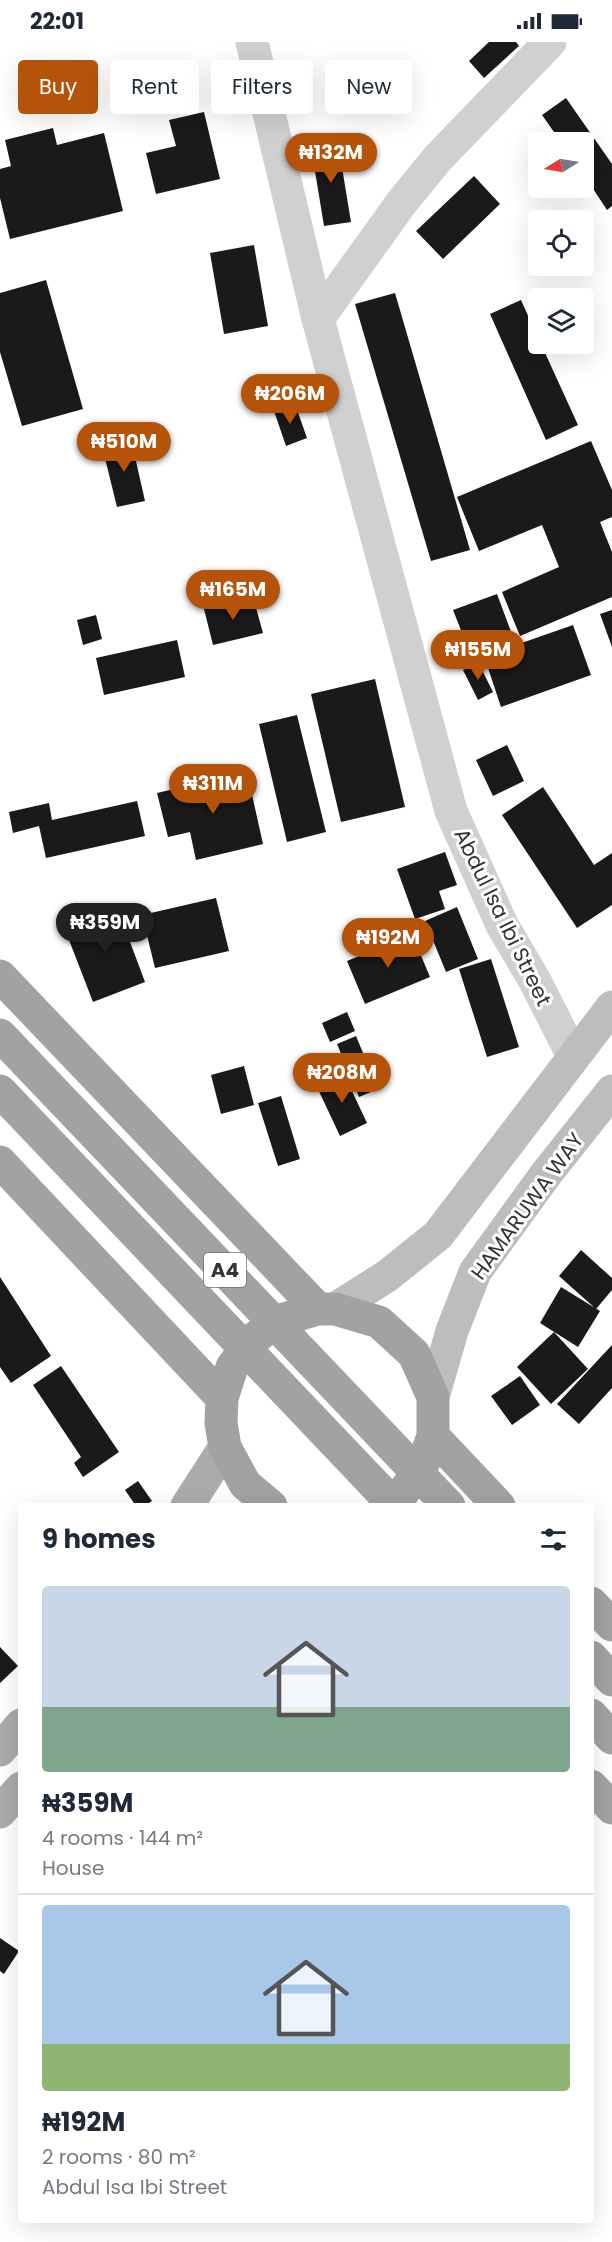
<!DOCTYPE html>
<html lang="en">
<head>
<meta charset="utf-8">
<style>
	body { margin:0; font-family:Poppins,sans-serif; background:#f2f2f3; color:#1f2937; height:100vh; display:flex; flex-direction:column; font-size:22px; white-space:nowrap }
	* { box-sizing:border-box; margin:0 }
	p { font-size:20px; color:#747a83 }
	.icon { flex:none; width:33px; height:33px; fill:none; stroke:currentColor; stroke-width:2; stroke-linecap:round; stroke-linejoin:round }
	.map { position:relative; flex:1; overflow:hidden }
	.panel { position:absolute; left:18px; top:1461px; width:576px; height:720px; display:flex; flex-direction:column; background:#fff; border-radius:6px; box-shadow:0 6px 24px #0002 }
	.panel>* { flex:none }
	.top-card { position:absolute; left:18px; top:18px; width:576px; height:54px; display:flex; gap:12px }
	.needle { width:39px; rotate:259deg }
	.controls { position:absolute; left:528px; top:90px; display:grid; gap:12px }
	.controls a { display:grid; place-items:center; width:66px; height:66px; border-radius:6px; background:#fff; box-shadow:0 6px 24px #0002; font-size:30px }
	.price { position:absolute; translate:-50% -51px; padding:0 14px; border-radius:21px; background:#b45309; color:#fff; font-size:20px; line-height:39px; filter:drop-shadow(0 2px 3px #0008) }
	.price::after { content:''; position:absolute; left:50%; top:36px; width:18px; height:14px; margin-left:-9px; background:inherit; clip-path:polygon(0 0,100% 0,50% 100%) }
	.price.on { background:#222; color:#fff }
	ul { padding:0; list-style:none }
	li { display:grid; align-content:center; gap:12px; height:318px; padding:0 24px }
	li+li { border-top:2px solid #e0e1e3 }
	li span { display:grid; place-items:center; height:186px; border-radius:6px; color:#555 }
	li>.icon { margin-inline-start:auto }
	span .icon { width:108px; height:108px; fill:#fffc; stroke-width:1 }
	li b { font-size:26px }
	h2 { display:flex; justify-content:space-between; align-items:center; height:72px; padding:0 24px; font-size:26px }
	.pill { padding:0 21px; border-radius:6px; background:#fff; box-shadow:0 6px 24px #0002; font-size:21px; line-height:54px }
	.pill.on { background:#b45309; color:#fff }
	.status { display:flex; justify-content:space-between; align-items:center; height:42px; padding:0 30px; background:#fff; direction:ltr }
	.status svg { height:16px; fill:currentColor }
	.map>svg:first-child { display:block }
	.building { fill:#1a1a1a }
	.lines { fill:none; stroke-linecap:round; stroke-linejoin:round }
	.minor { stroke:#d0d0d0; stroke-width:33 }
	.secondary { stroke:#bdbdbd; stroke-width:33 }
	.primary { stroke:#ababab; stroke-width:33 }
	.trunk { stroke:#a2a2a2; stroke-width:33 }
	.trunk-bridge { stroke:#a2a2a2; stroke-width:33 }
	.labels { text-anchor:middle; dominant-baseline:central; stroke-width:6; stroke-linejoin:round; paint-order:stroke }
	.shield { fill:#fff; stroke:#707070; stroke-width:1.5 }
	.shield-label { font-size:20px; font-weight:bold; fill:#333 }
	.street-label { font-size:21px; fill:#333; stroke:#fff }
</style>
</head>
<body>
<div class="status"><b>22:01</b><svg viewBox="0 0 49 12"><path d="M0 12V9h3v3zM5 12V6h3v6zM10 12V3h3v9zM15 12V0h3v12zM26 1h20v11H26zM47 4h2v5h-2z"/></svg></div>
<div class="map">
<svg width="612" height="2200" viewBox="0 0 612 2200">
	<rect width="100%" height="100%" fill="#fff"/>
	<path class="building" d="M489 0H516L519 4 484 36 469 19Z
		M566 56 612 122V164L607 168 584 133V100H561L542 73Z
		M204 70 220 137 156 152 146 111 176 104 169 78Z
		M53 86 57 103 104 91 123 169 10 197 0 156V127L11 124 5 98Z
		M338 101 351 180 324 184 311 105Z
		M474 134 500 162 443 217 416 189Z
		M254 203 268 284 224 292 210 211Z
		M46 238 83 367 22 384 0 310V251Z
		M395 251 470 508 431 519 355 262Z
		M521 258 538 296V302H541L578 383 546 398 490 272Z
		M295 362 307 396 286 404 274 369Z
		M131 397 145 459 117 465 102 404Z
		M591 399 612 448V475L600 480 612 510V555L520 594 502 550 559 525 542 483 479 509 457 455Z
		M497 552 513 595 470 611 453 568Z
		M253 555 263 591 213 603 204 567Z
		M612 568V605L600 572Z
		M96 573 102 597 83 603 77 578Z
		M573 583 591 633 501 665 484 614Z
		M177 598 185 635 104 653 96 616Z
		M478 620 493 650 478 658 463 628Z
		M375 637 405 765 341 780 311 652Z
		M297 673 326 790 287 800 259 682Z
		M507 703 524 739 493 754 476 718Z
		M247 730 263 802 196 818 190 790 168 795 157 751Z
		M543 745 594 823 612 811V863L577 886 502 773Z
		M137 759 145 794 46 816 39 784 13 791 9 770 49 761 52 778Z
		M445 810 457 843 439 849 445 867 415 877 397 827Z
		M216 856 229 909 155 926 142 873Z
		M117 865 145 940 93 960 64 885Z
		M457 865 478 917 446 930 425 879Z
		M412 892 430 935 365 962 347 919Z
		M491 917 519 1005 487 1015 459 927Z
		M347 970 355 989 330 1000 322 981Z
		M356 994 378 1047 359 1055 337 1002Z
		M244 1024 254 1063 221 1072 211 1033Z
		M343 1030 367 1081 340 1094 316 1043Z
		M281 1054 300 1117 278 1124 258 1061Z
		M581 1208 612 1236V1248L596 1267 559 1234Z
		M0 1235 51 1314 11 1341 0 1325Z
		M561 1245 600 1269 578 1305 540 1281Z
		M554 1290 588 1327 551 1362 517 1325Z
		M612 1303V1346L579 1382 557 1362Z
		M61 1324 119 1410 83 1435 74 1421 81 1415 33 1343Z
		M520 1334 540 1363 512 1383 491 1354Z
		M138 1439 152 1459 144 1464H136L125 1448Z
		M0 1605 18 1624 0 1641Z
		M0 1896 19 1909 4 1932 0 1929Z"/>
	<g class="lines">
		<path class="minor" d="M252 0 318 277 451 769 502 883 535 939 573 1014
			M318 277 402 160 438 116 550 0"/>
		<path class="secondary" d="M335 1267 387 1234 438 1193 612 965
			M433 1355 452 1289 475 1230 546 1132 612 1049"/>
		<path class="primary" d="M187 1464 225 1405
			M0 1708 21 1683
			M0 1770 21 1746"/>
		<path class="trunk" d="M0 934 318 1267
			M0 1120 222 1356
			M433 1394 499 1464
			M271 1464 245 1442 225 1405 221 1381 222 1356 232 1325 251 1299 277 1279 318 1267H335L379 1280 414 1312 433 1355V1394L422 1425 402 1452 385 1464
			M591 1561 612 1583
			M591 1615 612 1638
			M591 1673 612 1696
			M591 1744 612 1766"/>
		<path class="trunk-bridge" d="M0 993 449 1464
			M0 1049 395 1464"/>
	</g>
	<g class="labels">
		<rect class="shield" x="204" y="1211" width="42" height="34" rx="4.5"/>
		<g class="shield-label">
			<text x="225" y="1228">A4</text>
		</g>
		<g class="street-label">
			<text transform="translate(503 875) rotate(64)">Abdul Isa Ibi Street</text>
			<text transform="translate(527 1164) rotate(-54)">HAMARUWA WAY</text>
		</g>
	</g>
</svg>
<div class="controls">
<a><svg class="needle" viewBox="-14 -14 28 28"><path d="M0-13l5 13h-10z" fill="#e53935"/><path d="M0 13l5-13h-10z" fill="#747a83"/></svg></a>
<a><svg class="icon" aria-label="locate" viewBox="0 0 24 24"><circle cx="12" cy="12" r="6"/><path d="M12 2v4M12 18v4M2 12h4M18 12h4"/></svg></a>
<a><svg class="icon" aria-label="layers" viewBox="0 0 24 24"><path d="M12 4l9 5-9 5-9-5zM3 14l9 5 9-5"/></svg></a>
</div>
<b class="price" style="left:331px;top:142px">₦132M</b>
<b class="price" style="left:290px;top:383px">₦206M</b>
<b class="price" style="left:124px;top:431px">₦510M</b>
<b class="price" style="left:233px;top:579px">₦165M</b>
<b class="price" style="left:478px;top:639px">₦155M</b>
<b class="price" style="left:213px;top:773px">₦311M</b>
<b class="price on" style="left:105px;top:912px">₦359M</b>
<b class="price" style="left:388px;top:927px">₦192M</b>
<b class="price" style="left:342px;top:1062px">₦208M</b>
<div class="top-card">
<a class="pill on">Buy</a>
<a class="pill">Rent</a>
<a class="pill">Filters</a>
<a class="pill">New</a>
</div>
<section class="panel">
<h2>9 homes<svg class="icon" aria-label="filters" viewBox="0 0 24 24"><path d="M4 7h16M4 17h16"/><circle cx="9" cy="7" r="2"/><circle cx="15" cy="17" r="2"/></svg></h2>
<ul>
<li><span style="background:linear-gradient(#c9d6e8 65%,#7fa58c 0)"><svg class="icon" aria-label="home" viewBox="0 0 24 24"><path d="M3 11l9-7 9 7M6 9v11h12V9"/></svg></span><div><b>₦359M</b><p>4 rooms · 144 m²</p><p>House</p></div></li>
<li><span style="background:linear-gradient(#a9c7e8 75%,#8fb573 0)"><svg class="icon" aria-label="home" viewBox="0 0 24 24"><path d="M3 11l9-7 9 7M6 9v11h12V9"/></svg></span><div><b>₦192M</b><p>2 rooms · 80 m²</p><p>Abdul Isa Ibi Street</p></div></li>
</ul>
</section>
</div>
</body>
</html>
